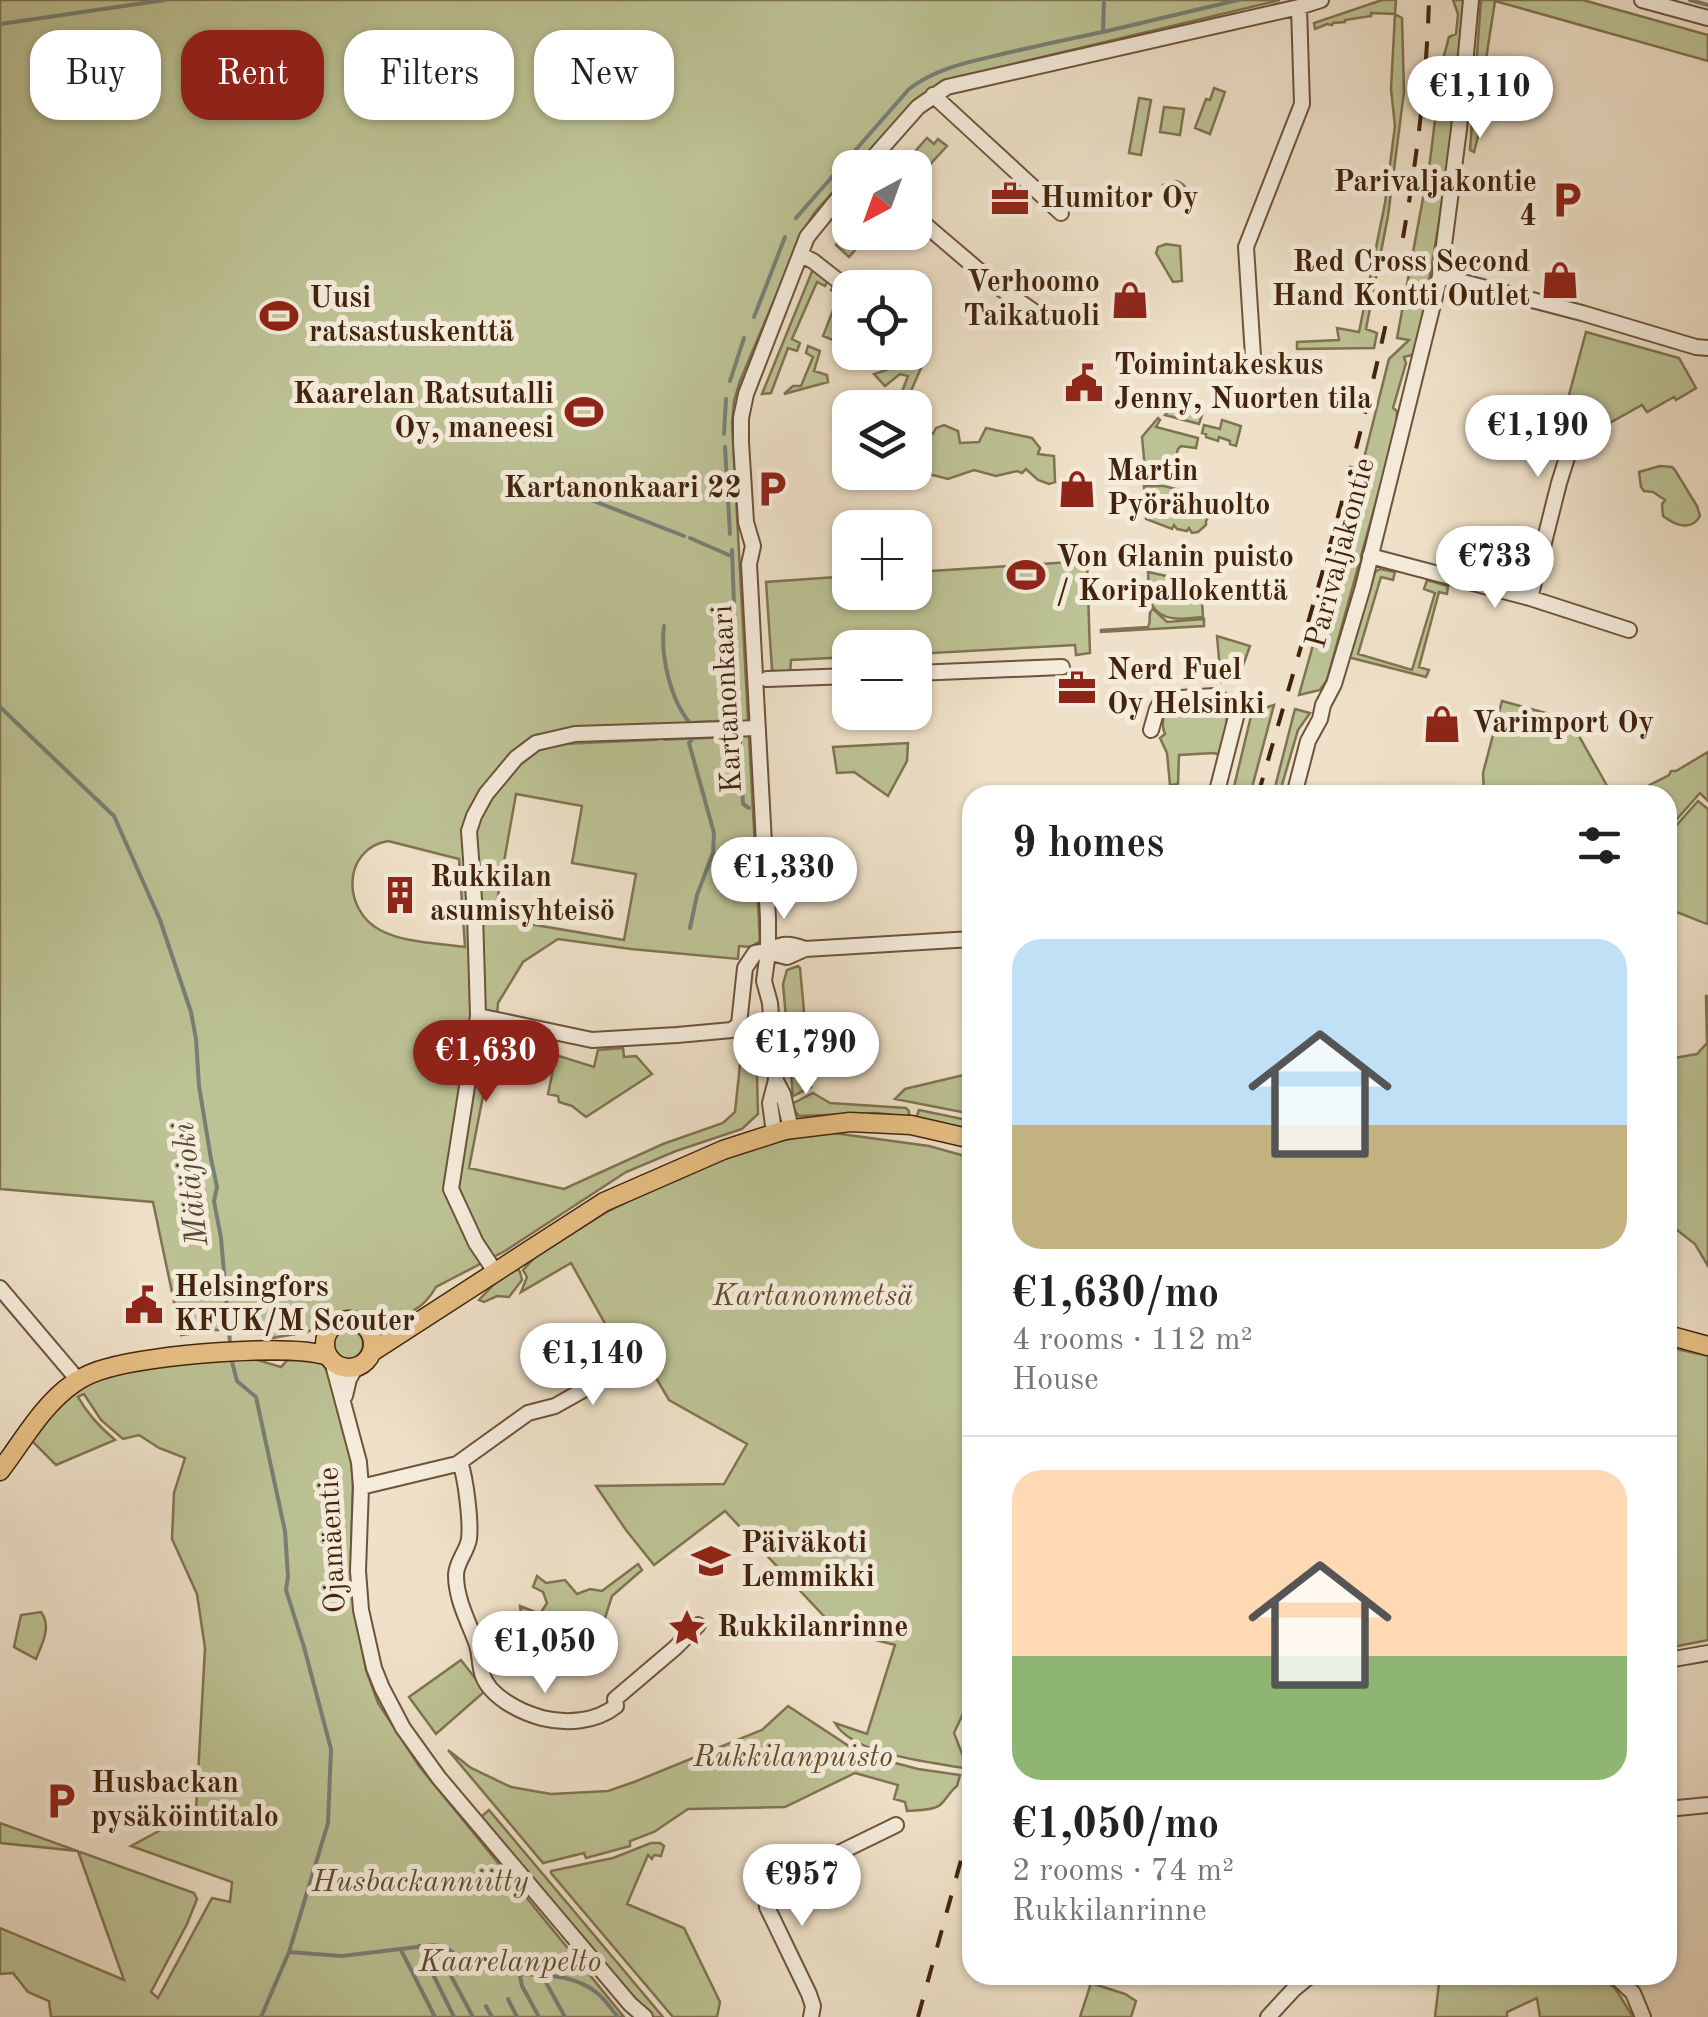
<!DOCTYPE html>
<html lang="en">
<head>
<meta charset="utf-8">
<style>
	body { margin:0; font-family:"Old Standard TT",serif; background:#f2f2f2; color:#222; height:100vh; display:flex; flex-direction:column; font-size:38px; white-space:nowrap }
	* { box-sizing:border-box; margin:0 }
	p { font-size:32px; color:#767676 }
	.icon { flex:none; width:55px; height:55px; fill:none; stroke:currentColor; stroke-width:2; stroke-linecap:round; stroke-linejoin:round }
	.map { position:relative; flex:1; overflow:hidden }
	.sheet { position:absolute; left:962px; top:785px; width:715px; height:1200px; display:flex; flex-direction:column; background:#fff; border-radius:30px; box-shadow:0 2px 8px #0004 }
	.sheet>* { flex:none }
	.hud { position:absolute; left:30px; top:30px; width:782px; height:90px; display:flex; gap:20px }
	.needle { width:65px; rotate:221deg }
	.tools { position:absolute; left:832px; top:150px; display:grid; gap:20px }
	.tools a { display:grid; place-items:center; width:100px; height:100px; border-radius:20px; background:#fff; box-shadow:0 2px 8px #0004; font-size:50px }
	.price { position:absolute; translate:-50% -85px; padding:0 22px; border-radius:35px; background:#fff; color:#222; font-size:32px; line-height:65px; filter:drop-shadow(0 2px 5px #0008) }
	.price::after { content:''; position:absolute; left:50%; top:60px; width:30px; height:22px; margin-left:-15px; background:inherit; clip-path:polygon(0 0,100% 0,50% 100%) }
	.price.active { background:#8f2418; color:#fff }
	ul { padding:0; list-style:none }
	li { display:grid; align-content:center; gap:20px; height:530px; padding:0 50px }
	li+li { border-top:2px solid #e0e0e0 }
	li span { display:grid; place-items:center; height:310px; border-radius:30px; color:#555 }
	li>.icon { margin-inline-start:auto }
	span .icon { width:180px; height:180px; fill:#fffc; stroke-width:1 }
	li b { font-size:42px }
	h2 { display:flex; justify-content:space-between; align-items:center; height:120px; padding:0 50px; font-size:42px }
	.chip { padding:0 35px; border-radius:30px; background:#fff; box-shadow:0 2px 8px #0004; font-size:35px; line-height:90px }
	.chip.active { background:#8f2418; color:#fff }
	.map>svg:first-child { display:block }
	.green { fill:#bcc294; stroke:#807350; stroke-width:2.5; fill-rule:evenodd }
	.lines { fill:none; stroke-linecap:round; stroke-linejoin:round }
	.stream { stroke:#787f76; stroke-width:4 }
	.minor-casing { stroke:#6e533a; stroke-width:18 }
	.major-casing { stroke:#43240b; stroke-width:21 }
	.minor { stroke:#f5ecdc; stroke-width:14 }
	.major { stroke:#e8c084; stroke-width:18 }
	.rail { stroke:#43240b; stroke-width:4; stroke-dasharray:18 18; stroke-linecap:butt }
	.labels { text-anchor:middle; dominant-baseline:central; stroke-width:10; stroke-linejoin:round; paint-order:stroke }
	.poi-label { font-size:30px; font-weight:bold; fill:#43240b; stroke:#f5ecdc; text-anchor:start }
	.street-label { font-size:30px; fill:#43240b; stroke:#f5ecdc }
	.park-label { font-size:30px; font-style:italic; fill:#614c2d; stroke:#f5ecdc }
	.water-label { font-size:32px; font-style:italic; fill:#594a38; stroke:#f5ecdc }
</style>
</head>
<body>
<div class="map">
<svg width="1708" height="2017" viewBox="0 0 1708 2017">
	<rect width="100%" height="100%" fill="#efe1c9"/>
	<filter id="stains"><feTurbulence type="fractalNoise" baseFrequency=".002" numOctaves="4"/><feColorMatrix values="0 0 0 0 .2 0 0 0 0 .09 0 0 0 0 .02 0 0 0 .5 -.17"/></filter>
	<radialGradient id="worn" r=".72"><stop offset=".6" stop-color="#630" stop-opacity="0"/><stop offset="1" stop-color="#630" stop-opacity=".3"/></radialGradient>
	<path class="green" d="M0 0H1280L954 78C911 98 886 132 855 167L850 168V173L815 212 804 229 740 381 734 401 732 423 760 941 751 947 739 946 738 959 631 949 558 939 523 962 498 1003 496 1029 469 1168 564 1189 663 1144 723 1123 735 1112 744 1027 752 1028 756 1036 758 1114 742 1129 676 1151 626 1172 505 1251 436 1287C423 1310 407 1316 381 1320L383 1324C358 1323 346 1304 324 1328L320 1326 307 1332 272 1338 244 1329 215 1330 181 1335 153 1202 0 1189ZM516 794 582 806 572 863 636 874 624 940 494 918ZM388 841 459 859 465 947C438 943 404 943 380 930 342 910 342 849 388 841Z
		M1382 0H1396L1395 14 1402 18 1404 92 1388 216 1366 329 1377 333 1374 348 1297 349V342L1339 340 1337 328 1359 332 1385 203 1395 126 1391 89 1395 14 1371 13V16L1345 20V22L1333 23 1332 25 1327 24 1315 29 1314 23Z
		M1453 0H1464C1457 120 1439 236 1415 354L1404 357 1406 363 1393 408 1397 411 1396 429 1327 680 1320 690 1299 695 1352 506 1389 359 1409 340 1397 338 1430 161 1442 63 1449 37 1456 34 1458 14Z
		M1481 0H1583L1708 35V61L1495 1 1480 98 1487 101 1474 152 1470 150Z
		M1214 88 1225 92 1210 134 1195 128 1206 99 1210 100Z
		M1139 98 1151 100 1141 155 1129 153Z
		M1164 107 1184 109 1180 135 1160 132Z
		M927 138 934 144 938 139 947 146 925 170 910 157Z
		M1176 181C1187 184 1191 196 1186 206L1173 207 1165 202 1163 185Z
		M850 228V232L870 233 849 257 836 245Z
		M1166 244 1180 246 1182 281 1173 282 1156 253 1158 247Z
		M813 269 829 279 825 286 817 282 792 339 800 343 797 351 788 348 771 393 762 394Z
		M835 282 850 296V303L844 301 835 331 850 337V347L823 336 839 295 831 290Z
		M1586 332 1679 358 1696 388 1676 400 1674 397 1647 412 1642 405 1590 434 1569 428 1563 417Z
		M808 346 820 351 814 371 827 375 828 382 784 394 793 386H801L813 357 806 353Z
		M907 363 919 364 921 368 904 407H896L908 376 900 374 885 386 874 374Z
		M1175 405 1203 412 1199 424 1165 415Z
		M1158 418 1160 420 1156 427 1198 438 1196 448 1181 446 1178 449 1170 479H1146L1142 437Z
		M1222 420 1241 426 1236 446 1230 444V441L1219 437 1218 441 1206 437V434L1202 433 1204 425 1220 429Z
		M922 423 928 425 926 431 933 434 936 428 944 425 958 431 960 443 979 442 986 428 1032 438 1040 448 1038 454 1054 456 1055 482 1049 484 1038 480 1026 469 1022 473 1017 471 996 476 974 470 948 479 925 473 915 467V429Z
		M1660 466 1672 467 1675 470 1697 506 1700 516C1691 532 1675 525 1663 516L1662 504 1665 500 1653 492 1644 491 1641 487 1639 472Z
		M1144 486H1164L1183 491 1178 510 1180 511 1184 500 1214 508 1206 521V525L1198 532 1192 533 1189 528 1187 531 1177 529 1174 525 1172 529 1146 519 1147 504H1145Z
		M1087 561 1090 653 1076 655 1075 645 915 654V648H850V657L791 660 790 675 777 674 772 669 766 582 850 576V592H915V572Z
		M1380 569 1395 572 1393 580 1381 577 1358 654 1412 670 1435 593 1424 589 1427 580 1448 586 1447 594 1439 592 1419 667 1429 670 1426 677 1348 657 1375 572Z
		M1148 572 1189 581 1196 588 1201 584 1203 617C1186 619 1162 623 1152 605 1147 597 1149 581 1148 572Z
		M1152 608 1167 622 1204 619V626L1101 632V630L1148 627C1152 621 1147 615 1152 608Z
		M1217 636 1250 646 1241 671 1243 679 1221 682Z
		M1502 701 1583 723 1579 736 1610 791 1604 795H1484L1483 773Z
		M1217 705C1235 716 1224 738 1220 755L1214 753 1179 755 1178 784 1170 785 1167 753 1160 738 1165 734C1161 726 1163 714 1168 706Z
		M1274 705 1250 795H1232L1252 712Z
		M1295 709 1310 713 1298 730 1279 795H1273Z
		M908 743 907 761 888 796 854 772 837 773 833 747Z
		M1708 752V801L1700 793 1668 829V795H1630L1669 775 1671 771H1676Z
		M1698 801 1708 809V924C1692 919 1683 913 1668 910V835Z
		M798 966 800 968 811 1087 793 1096 783 984 787 970Z
		M1706 996H1708V1266L1695 1244 1668 1223V1059L1697 1054 1707 1043Z
		M623 1048 624 1057 636 1056 652 1074 586 1117 572 1106 559 1102 558 1096 548 1094 556 1055 594 1067 598 1050Z
		M972 1073V1114L895 1099 905 1089Z
		M813 1093 830 1103 906 1108 909 1111V1117L877 1113 799 1116 790 1105Z
		M919 1110 972 1121V1131L916 1118Z
		M826 1132 929 1146 972 1158V1679L967 1705 954 1733 963 1756 964 1768C931 1762 853 1755 835 1723L867 1734 895 1645 837 1630 725 1511 654 1565 626 1530 596 1486 724 1484 747 1444 669 1400 645 1359H625L571 1263 521 1292 527 1277 523 1270 536 1256 605 1213 688 1171 764 1144Z
		M517 1268 520 1272 522 1280 509 1297 497 1296 484 1302 479 1300 497 1281Z
		M333 1344a15 15 0 1 1 30 0a15 15 0 1 1-30 0Z
		M1668 1347 1708 1356V1640L1668 1648Z
		M289 1358 324 1362 332 1373 351 1462 353 1481 351 1555 354 1606 366 1670 378 1703 419 1766 624 2017H51L49 2001 28 1992 13 1973 0 1974V1928L124 1980 78 1851 0 1843V1823L194 1893 197 1899 187 1924 151 1992 158 1998 212 1898 230 1902 232 1882 131 1846 196 1811 205 1648 197 1594 172 1539 174 1493 185 1458 159 1448 139 1435 123 1439 101 1420 84 1394 78 1397C88 1415 100 1427 115 1440L56 1465 31 1440 69 1395 87 1384 117 1373 181 1363 254 1359 281 1367Z
		M638 1564 642 1570 612 1596 599 1637 578 1642 548 1635 534 1646 526 1647 511 1666 497 1650 523 1631 520 1606 540 1614 547 1603 543 1592 533 1587 537 1576 546 1583 565 1580 577 1594 590 1589 602 1591Z
		M41 1612C52 1626 42 1644 36 1659L14 1647 21 1615Z
		M461 1660 485 1691 436 1734 409 1697Z
		M788 1706 861 1754 918 1769 960 1775 957 1786C950 1791 947 1799 940 1805 932 1811 917 1810 907 1811L905 1802 894 1799 898 1785 855 1773 785 1807 688 1809 654 1832 630 1841V1846L586 1858 584 1853 543 1863 448 1750 471 1768 511 1787 551 1794 608 1791 634 1782 762 1730Z
		M489 1810 663 2017H653L612 1973 481 1817Z
		M651 1843H660L664 1846 661 1856 654 1855 652 1859 648 1855 627 1904 684 1928 720 2002 717 2017H673L551 1873V1871L613 1858Z
		M1440 1975H1597L1615 1988 1633 2017H1540L1537 1998 1507 2012V2017H1435Z
		M1091 1983 1125 1994 1136 2001 1131 2017H1080Z"/>
	<g class="lines">
		<path class="stream" d="M1690 0 1708 5
			M0 24 165 0
			M1103 32 1238 0
			M796 218 909 89C939 66 975 61 1011 52 1042 45 1072 38 1103 32L1104 0
			M754 317 785 237
			M730 381 744 338
			M724 434 726 399
			M725 447 730 534
			M548 487 586 498 684 536
			M529 489 538 488
			M690 538 731 556
			M732 550 738 714
			M664 626C660 656 671 701 690 723
			M0 707 114 816 160 920 191 1012 196 1039 199 1086 211 1159 217 1187 214 1201 221 1238 230 1343
			M690 723 734 721 738 712
			M665 739 736 736 740 743 743 804 749 808
			M568 743 656 739
			M690 928 697 895 713 853 714 833 689 743 694 737
			M231 1358 237 1381 256 1397 285 1531 288 1576 286 1590 304 1647 331 1749 328 1823 289 1952 261 2017
			M419 1946 454 2017
			M435 1946 473 2017
			M401 1950 435 2017
			M289 1952 342 1956 434 1945C451 1946 459 1961 475 1967 514 1981 564 1965 597 1993 605 1999 611 2009 618 2017
			M520 1976 522 1986 539 2017
			M543 1977 565 2017
			M508 1999 517 2017
			M486 2006 492 2017"/>
		<g class="minor-casing">
			<path id="minor" d="M1642 0 1708 18
				M933 95 1061 213
				M864 168 918 107 947 87 1299 7 1321 0
				M915 216 997 286 1036 313
				M801 255 813 261 850 290
				M1440 276 1582 313 1696 347 1708 348
				M1253 356 1246 247 1302 104 1299 7
				M1370 556 1530 598 1629 630
				M1530 598 1559 483 1570 448
				M915 673 1062 667
				M767 679 850 676
				M1151 730 1157 709 1163 699 1215 696 1238 709 1216 795
				M1294 795 1308 741 1320 719 1323 705 1334 684 1363 587 1440 276 1459 129 1471 0
				M768 952 787 957 805 949 972 939
				M478 1016 592 1040 677 1035 732 1030 739 1024 745 968 755 953C779 949 780 939 805 949
				M776 1081 783 1094 791 1129
				M774 1133 770 1103 776 1080 774 1052 770 1003 764 981 768 952V918L749 564 753 546 746 522 741 442V418L746 394 807 237 850 184
				M496 1273 476 1243 451 1189 478 1016 475 913 469 831 474 816 486 794 516 758 536 743 575 734 758 728
				M0 1288 78 1380
				M332 1361 359 1462 361 1487 358 1571 361 1610 374 1668 382 1688 403 1728 439 1778 630 2004 645 2017
				M345 1396 349 1379 356 1367
				M460 1462C466 1479 471 1522 469 1539 467 1552 456 1562 456 1575 456 1599 468 1621 476 1642 480 1652 479 1662 482 1673 488 1696 520 1712 542 1718 566 1724 596 1722 616 1706L615 1699 675 1648 698 1625
				M361 1487 457 1464 528 1413 555 1406 626 1366 634 1365 644 1370
				M1668 1660 1708 1653
				M1668 1809 1708 1805
				M1614 1975 1633 1993 1643 2017
				M811 2017 813 2006 809 1994 767 1907 766 1895 773 1885 896 1825
				M1268 2017 1294 1989 1311 1975"/>
		</g>
		<g class="major-casing">
			<path id="major" d="M325 1344a24 24 0 1 1 48 0a24 24 0 1 1-48 0Z
				M1668 1335 1708 1346
				M372 1352 604 1202 723 1150 785 1130 850 1122 911 1125 972 1139
				M0 1471C23 1441 42 1405 74 1383 84 1376 96 1371 108 1368 151 1355 288 1343 328 1356"/>
		</g>
		<use href="#minor" class="minor"/>
		<use href="#major" class="major"/>
		<path class="rail" d="M1258 795C1331 539 1421 267 1429 0
			M918 2017 972 1820"/>
	</g>
	<defs>
		<g id="office-bare" transform="scale(3)"><path d="M-6-3h4V-5.5h4V-3h4V5H-6ZM-1-4.5V-3h2v-1.5ZM-6 0V1H6V0Z" fill="#8f2418" stroke="#f5ecdc" stroke-width="2.5" paint-order="stroke"/></g>
		<g id="parking-bare" transform="scale(3)"><path d="M-3.5-5.5H1a3.5 3.5 0 0 1 0 7H-1V5.5H-3.5ZM-1-3.4V-.6H.8a1.4 1.4 0 0 0 0-2.8Z" fill="#8f2418" stroke="#f5ecdc" stroke-width="2.5" paint-order="stroke"/></g>
		<g id="shop-bare" transform="scale(3)"><path d="M-5-2.5h2.3a2.7 3.5 0 0 1 5.4 0H5L5.5 6h-11ZM-1.5-2.5h3a1.5 2.3 0 0 0-3 0Z" fill="#8f2418" stroke="#f5ecdc" stroke-width="2.5" paint-order="stroke"/></g>
		<g id="stadium-bare" transform="scale(3)"><path d="M0-5a6.5 5 0 1 0 0 10a6.5 5 0 1 0 0-10ZM-3.5-1.8h7v3.6h-7Z" fill="#8f2418" stroke="#f5ecdc" stroke-width="2.5" paint-order="stroke"/></g>
		<g id="civic-bare" transform="scale(3)"><path d="M-.6-6.5H3V-4.5H.6V-3L4-1V1h2V6H-6V1h2V-1L-.6-3ZM-1.2 2.5V6h2.4V2.5Z" fill="#8f2418" stroke="#f5ecdc" stroke-width="2.5" paint-order="stroke"/></g>
		<g id="building-bare" transform="scale(3)"><path d="M-4-6H4V6H1V3H-1V6H-4ZM-2.5-4.3h1.7v1.8h-1.7ZM.8-4.3h1.7v1.8H.8ZM-2.5-1h1.7V.8h-1.7ZM.8-1h1.7V.8H.8Z" fill="#8f2418" stroke="#f5ecdc" stroke-width="2.5" paint-order="stroke"/></g>
		<g id="school-bare" transform="scale(3)"><path d="M0-5L7-2L0 1L-7-2ZM-4 1L0 2.5L4 1V4Q0 6-4 4Z" fill="#8f2418" stroke="#f5ecdc" stroke-width="2.5" paint-order="stroke"/></g>
		<g id="sight-bare" transform="scale(3)"><path d="M0-6L1.8-2.2L6-1.7L2.9 1.2L3.7 5.4L0 3.3L-3.7 5.4L-2.9 1.2L-6-1.7L-1.8-2.2Z" fill="#8f2418" stroke="#f5ecdc" stroke-width="2.5" paint-order="stroke"/></g>
	</defs>
	<g fill-rule="evenodd">
		<use href="#office-bare" x="1010" y="199"/>
		<use href="#parking-bare" x="1567" y="200"/>
		<use href="#shop-bare" x="1560" y="280"/>
		<use href="#shop-bare" x="1130" y="300"/>
		<use href="#stadium-bare" x="279" y="316"/>
		<use href="#civic-bare" x="1084" y="383"/>
		<use href="#stadium-bare" x="584" y="412"/>
		<use href="#parking-bare" x="772" y="489"/>
		<use href="#shop-bare" x="1077" y="489"/>
		<use href="#stadium-bare" x="1026" y="575"/>
		<use href="#office-bare" x="1077" y="688"/>
		<use href="#shop-bare" x="1442" y="724"/>
		<use href="#building-bare" x="400" y="895"/>
		<use href="#civic-bare" x="144" y="1305"/>
		<use href="#school-bare" x="711" y="1561"/>
		<use href="#sight-bare" x="687" y="1628"/>
		<use href="#parking-bare" x="61" y="1801"/>
	</g>
	<g class="labels">
		<g class="poi-label">
			<text x="1537" y="183" text-anchor="end">Parivaljakontie<tspan x="1537" dy="34">4</tspan></text>
			<text x="1040" y="199">Humitor Oy</text>
			<text x="1530" y="263" text-anchor="end">Red Cross Second<tspan x="1530" dy="34">Hand Kontti Outlet</tspan></text>
			<text x="1100" y="283" text-anchor="end">Verhoomo<tspan x="1100" dy="34">Taikatuoli</tspan></text>
			<text x="309" y="299">Uusi<tspan x="309" dy="34">ratsastuskenttä</tspan></text>
			<text x="1114" y="366">Toimintakeskus<tspan x="1114" dy="34">Jenny, Nuorten tila</tspan></text>
			<text x="554" y="395" text-anchor="end">Kaarelan Ratsutalli<tspan x="554" dy="34">Oy, maneesi</tspan></text>
			<text x="1107" y="472">Martin<tspan x="1107" dy="34">Pyörähuolto</tspan></text>
			<text x="742" y="489" text-anchor="end">Kartanonkaari 22</text>
			<text x="1056" y="558">Von Glanin puisto<tspan x="1056" dy="34">/ Koripallokenttä</tspan></text>
			<text x="1107" y="671">Nerd Fuel<tspan x="1107" dy="34">Oy Helsinki</tspan></text>
			<text x="1472" y="724">Varimport Oy</text>
			<text x="430" y="878">Rukkilan<tspan x="430" dy="34">asumisyhteisö</tspan></text>
			<text x="174" y="1288">Helsingfors<tspan x="174" dy="34">KFUK/M Scouter</tspan></text>
			<text x="741" y="1544">Päiväkoti<tspan x="741" dy="34">Lemmikki</tspan></text>
			<text x="717" y="1628">Rukkilanrinne</text>
			<text x="91" y="1784">Husbackan<tspan x="91" dy="34">pysäköintitalo</tspan></text>
		</g>
		<g class="street-label">
			<text transform="translate(1341 553) rotate(-75)">Parivaljakontie</text>
			<text transform="translate(728 699) rotate(-93)">Kartanonkaari</text>
			<text transform="translate(333 1540) rotate(-93)">Ojamäentie</text>
		</g>
		<g class="park-label">
			<text x="813" y="1297">Kartanonmetsä</text>
			<text x="793" y="1758">Rukkilanpuisto</text>
			<text x="420" y="1883">Husbackanniitty</text>
			<text x="510" y="1963">Kaarelanpelto</text>
		</g>
		<g class="water-label">
			<text transform="translate(192 1184) rotate(-97)">Mätäjoki</text>
		</g>
	</g>
	<rect width="100%" height="100%" filter="url(#stains)"/>
	<rect width="100%" height="100%" fill="url(#worn)"/>
</svg>
<div class="tools">
<a><svg class="needle" viewBox="-14 -14 28 28"><path d="M0-13l5 13h-10z" fill="#e53935"/><path d="M0 13l5-13h-10z" fill="#767676"/></svg></a>
<a><svg class="icon" aria-label="locate" viewBox="0 0 24 24"><circle cx="12" cy="12" r="6"/><path d="M12 2v4M12 18v4M2 12h4M18 12h4"/></svg></a>
<a><svg class="icon" aria-label="layers" viewBox="0 0 24 24"><path d="M12 4l9 5-9 5-9-5zM3 14l9 5 9-5"/></svg></a>
<a>+</a>
<a>−</a>
</div>
<b class="price" style="left:1480px;top:141px">€1,110</b>
<b class="price" style="left:1538px;top:480px">€1,190</b>
<b class="price" style="left:1495px;top:611px">€733</b>
<b class="price" style="left:784px;top:922px">€1,330</b>
<b class="price" style="left:806px;top:1097px">€1,790</b>
<b class="price active" style="left:486px;top:1105px">€1,630</b>
<b class="price" style="left:593px;top:1408px">€1,140</b>
<b class="price" style="left:545px;top:1696px">€1,050</b>
<b class="price" style="left:802px;top:1929px">€957</b>
<div class="hud">
<a class="chip">Buy</a>
<a class="chip active">Rent</a>
<a class="chip">Filters</a>
<a class="chip">New</a>
</div>
<section class="sheet">
<h2>9 homes<svg class="icon" aria-label="filters" viewBox="0 0 24 24"><path d="M4 7h16M4 17h16"/><circle cx="9" cy="7" r="2"/><circle cx="15" cy="17" r="2"/></svg></h2>
<ul>
<li><span style="background:linear-gradient(#bfe0f5 60%,#c2b280 0)"><svg class="icon" aria-label="home" viewBox="0 0 24 24"><path d="M3 11l9-7 9 7M6 9v11h12V9"/></svg></span><div><b>€1,630/mo</b><p>4 rooms · 112 m²</p><p>House</p></div></li>
<li><span style="background:linear-gradient(#ffd9b3 60%,#8fb573 0)"><svg class="icon" aria-label="home" viewBox="0 0 24 24"><path d="M3 11l9-7 9 7M6 9v11h12V9"/></svg></span><div><b>€1,050/mo</b><p>2 rooms · 74 m²</p><p>Rukkilanrinne</p></div></li>
</ul>
</section>
</div>
</body>
</html>
